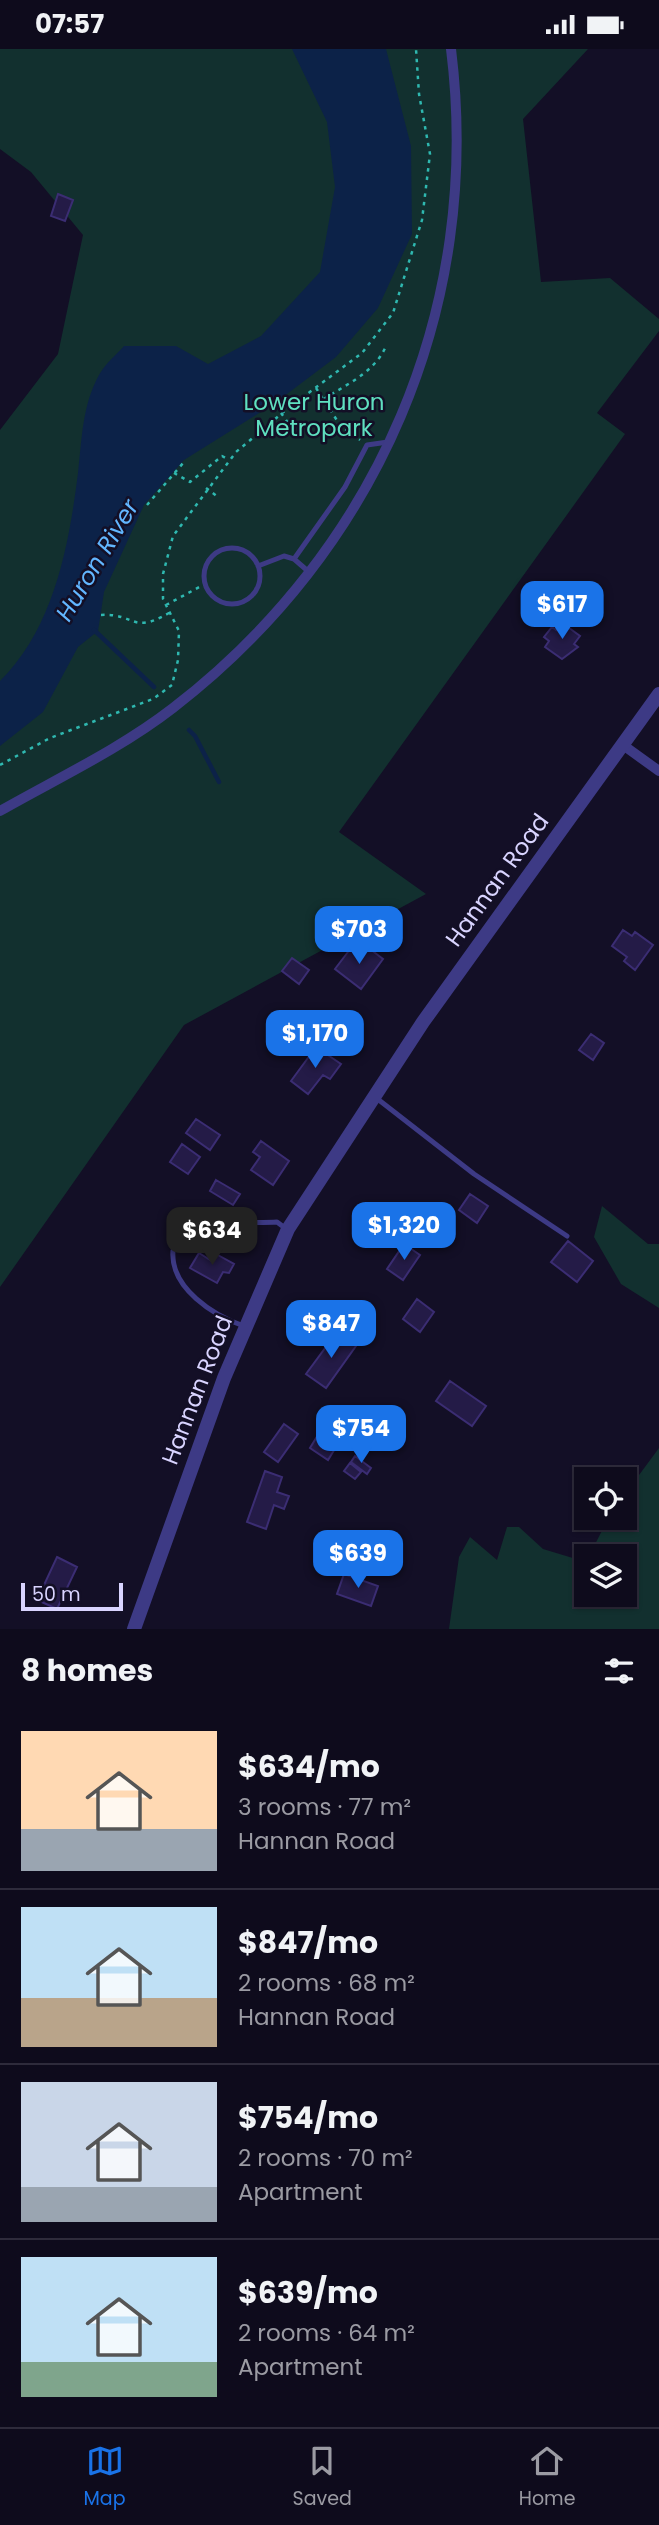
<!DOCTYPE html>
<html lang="en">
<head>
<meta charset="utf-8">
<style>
	body { margin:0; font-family:Poppins,sans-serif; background:#171425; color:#f1f3f6; height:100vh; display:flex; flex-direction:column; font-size:26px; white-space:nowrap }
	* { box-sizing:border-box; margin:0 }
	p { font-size:23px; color:#9b9ba3 }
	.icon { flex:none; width:38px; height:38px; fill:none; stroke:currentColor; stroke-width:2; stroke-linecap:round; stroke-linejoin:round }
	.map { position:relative; height:1580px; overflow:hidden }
	.panel { display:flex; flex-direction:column; background:#0e0b1c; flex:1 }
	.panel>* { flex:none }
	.controls { position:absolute; left:574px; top:1418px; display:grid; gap:14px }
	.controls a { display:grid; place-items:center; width:63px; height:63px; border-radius:0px; background:#0e0b1c; box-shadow:0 2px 5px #0004,0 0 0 2px #2e2b3b; font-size:35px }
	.scale { position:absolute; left:21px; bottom:18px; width:102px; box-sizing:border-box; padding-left:7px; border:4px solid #d9d4ff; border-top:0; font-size:19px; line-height:24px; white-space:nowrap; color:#d9d4ff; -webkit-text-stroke:5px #130f26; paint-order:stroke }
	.price { position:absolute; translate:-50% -60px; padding:0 16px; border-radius:14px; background:#1a73e8; color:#fff; font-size:23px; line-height:46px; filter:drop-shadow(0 2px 4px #0008) }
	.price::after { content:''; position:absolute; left:50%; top:42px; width:21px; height:16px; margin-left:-10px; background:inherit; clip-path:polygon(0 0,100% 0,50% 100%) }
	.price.current { background:#222; color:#fff }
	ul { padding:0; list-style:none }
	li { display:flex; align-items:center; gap:21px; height:175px; padding:0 21px }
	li+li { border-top:2px solid #2e2b3b }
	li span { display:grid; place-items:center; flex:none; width:196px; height:140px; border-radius:0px; color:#555 }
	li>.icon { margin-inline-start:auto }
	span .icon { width:84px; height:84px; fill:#fffc; stroke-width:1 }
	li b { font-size:30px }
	h2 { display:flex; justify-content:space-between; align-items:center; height:84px; padding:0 21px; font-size:30px }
	.status { display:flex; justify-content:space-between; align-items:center; height:49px; padding:0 35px; background:#0e0b1c; direction:ltr }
	.status svg { height:19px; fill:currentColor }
	.menu { display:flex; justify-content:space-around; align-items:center; height:98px; border-top:2px solid #2e2b3b; background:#0e0b1c; font-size:19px; color:#9b9ba3 }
	.menu a { display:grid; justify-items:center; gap:4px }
	.menu .current { color:#1a73e8 }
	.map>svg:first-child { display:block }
	.green { fill:#12302f }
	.water { fill:#0c2248 }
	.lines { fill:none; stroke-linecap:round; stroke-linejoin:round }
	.stream { stroke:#0c2248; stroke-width:4.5 }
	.building { fill:#241b47; stroke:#3b2d73; stroke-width:2 }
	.path { stroke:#2fb8b0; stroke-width:2.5; stroke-dasharray:3.5 5; stroke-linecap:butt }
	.service { stroke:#3d3a85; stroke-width:5 }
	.minor { stroke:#3d3a85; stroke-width:10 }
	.tertiary { stroke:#3d3a85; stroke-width:14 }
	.labels { text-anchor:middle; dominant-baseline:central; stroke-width:5; stroke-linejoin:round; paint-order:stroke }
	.park-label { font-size:23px; fill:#5fe0c0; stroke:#130f26 }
	.street-label { font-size:23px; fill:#d9d4ff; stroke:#130f26 }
	.water-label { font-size:24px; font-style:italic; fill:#62b6ff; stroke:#130f26 }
</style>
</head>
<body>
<div class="status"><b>07:57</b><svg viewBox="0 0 49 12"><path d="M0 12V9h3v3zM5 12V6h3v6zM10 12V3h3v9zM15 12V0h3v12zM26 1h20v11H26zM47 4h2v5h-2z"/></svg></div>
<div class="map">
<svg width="659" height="1580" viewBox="0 0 659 1580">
	<rect width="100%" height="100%" fill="#130f26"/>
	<path class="green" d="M0 0H588L523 70 541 233 610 229 659 270V282L597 364 625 385 339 783 426 845 184 976 0 1238V381L58 305 83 186 31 123 0 100Z
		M602 1157 648 1195H659V1259L621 1235 594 1188Z
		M659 1399V1580H449L459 1508 470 1488 497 1511 507 1478H519L543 1500 586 1513V1545H625V1507H589L609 1468H625V1445Z"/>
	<path class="water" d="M292 0H386L411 97 412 185 378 259 336 308 275 354 184 411 144 456 104 543 98 582 78 598 43 663 0 697V632C54 579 69 496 78 424 82 390 82 357 99 326 105 315 116 306 124 297H176L208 315 261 287 320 223 335 138 327 73Z"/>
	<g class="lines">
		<path class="stream" d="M94 581 154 638
			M189 681 195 687 219 733"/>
	</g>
	<path class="building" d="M58 145 73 151 65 172 51 167Z
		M561 573 580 587 574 595 578 598 562 610 545 598 549 592 544 588 552 578 556 581Z
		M623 881 632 887 635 883 653 896 635 921 624 912 627 908 612 897Z
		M366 897 383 910 361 940 335 920 351 899 360 905Z
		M292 909 309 921 299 935 282 922Z
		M591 985 604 994 593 1011 579 1001Z
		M316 998 341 1015 330 1030 323 1026 308 1045 291 1032Z
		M196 1070 220 1086 210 1101 186 1084Z
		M261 1092 289 1112 273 1136 251 1121 260 1108 253 1103Z
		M182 1095 200 1108 188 1125 170 1113Z
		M216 1131 240 1145 233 1156 210 1142Z
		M470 1145 488 1157 477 1174 459 1161Z
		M568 1192 593 1212 577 1233 551 1213Z
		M404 1195 420 1206 403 1231 387 1220Z
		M199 1204 212 1212 216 1205 234 1215 229 1224 223 1223 217 1234 190 1219Z
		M417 1250 434 1263 420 1283 403 1270Z
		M337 1283 356 1297 326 1339 306 1325Z
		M450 1332 486 1357 472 1377 436 1352Z
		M284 1375 298 1385 278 1413 264 1403Z
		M318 1386 336 1398 328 1411 310 1399Z
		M355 1407 371 1419 367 1425 351 1413Z
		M350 1414 361 1423 355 1430 344 1422Z
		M265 1422 282 1428 277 1443 289 1447 284 1460 274 1456 266 1480 247 1473Z
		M57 1508 77 1518 57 1560 37 1551Z
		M344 1525 378 1537 371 1557 337 1545Z"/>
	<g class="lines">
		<path class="path" d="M316 339 340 376 360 391
			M324 350C347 335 375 323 386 297
			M281 364 289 375
			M174 424 190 433 222 407 229 411
			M206 439 218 448
			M147 456 184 413
			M166 556 205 535
			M101 566C136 564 131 586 169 564
			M0 716 50 689 153 650 172 636 178 611 179 582 163 550V525L173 487 236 403 287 360 362 304 393 264 422 171 430 105 419 45 416 0"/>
		<path class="service" d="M204 527a28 28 0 1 1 56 0a28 28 0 1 1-56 0Z
			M258 517 284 507 294 510
			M309 523 294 510 345 438 367 396 388 393
			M375 1048 474 1125 567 1187
			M244 1277C214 1267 170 1239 173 1202 197 1168 240 1175 277 1173L285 1179"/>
		<path class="minor" d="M623 696 659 722
			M0 762C58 729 120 700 173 659 378 501 483 258 451 0"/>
		<path class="tertiary" d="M134 1580 224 1329 288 1180 423 973 659 645"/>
	</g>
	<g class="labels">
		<g class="park-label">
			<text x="314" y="353">Lower Huron<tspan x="314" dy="26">Metropark</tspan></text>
		</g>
		<g class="street-label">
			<text transform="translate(497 831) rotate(-54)">Hannan Road</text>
			<text transform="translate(197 1341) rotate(-69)">Hannan Road</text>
		</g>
		<g class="water-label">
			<text transform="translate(97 511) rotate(-59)">Huron River</text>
		</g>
	</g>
</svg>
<div class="controls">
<a><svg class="icon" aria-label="locate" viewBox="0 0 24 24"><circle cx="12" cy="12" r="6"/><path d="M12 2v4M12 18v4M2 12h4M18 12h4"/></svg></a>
<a><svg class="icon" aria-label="layers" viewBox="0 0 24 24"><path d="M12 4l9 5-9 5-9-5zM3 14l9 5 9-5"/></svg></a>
</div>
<div class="scale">50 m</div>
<b class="price" style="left:562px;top:592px">$617</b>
<b class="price" style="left:359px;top:917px">$703</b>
<b class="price" style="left:315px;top:1021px">$1,170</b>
<b class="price" style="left:404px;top:1213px">$1,320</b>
<b class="price current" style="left:212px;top:1218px">$634</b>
<b class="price" style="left:331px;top:1311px">$847</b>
<b class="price" style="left:361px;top:1416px">$754</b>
<b class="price" style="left:358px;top:1541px">$639</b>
</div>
<section class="panel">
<h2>8 homes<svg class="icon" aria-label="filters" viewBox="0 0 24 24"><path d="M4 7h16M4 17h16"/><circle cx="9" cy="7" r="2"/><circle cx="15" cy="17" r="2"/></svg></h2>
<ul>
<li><span style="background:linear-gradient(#ffd9b3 70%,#9aa5b1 0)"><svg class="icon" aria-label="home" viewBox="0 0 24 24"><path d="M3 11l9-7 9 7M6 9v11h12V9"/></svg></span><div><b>$634/mo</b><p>3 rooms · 77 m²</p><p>Hannan Road</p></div></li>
<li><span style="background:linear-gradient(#bfe0f5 65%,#b9a48a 0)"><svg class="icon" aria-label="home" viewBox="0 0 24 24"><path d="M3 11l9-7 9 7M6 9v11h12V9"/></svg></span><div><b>$847/mo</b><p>2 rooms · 68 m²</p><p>Hannan Road</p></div></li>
<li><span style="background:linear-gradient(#c9d6e8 75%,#9aa5b1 0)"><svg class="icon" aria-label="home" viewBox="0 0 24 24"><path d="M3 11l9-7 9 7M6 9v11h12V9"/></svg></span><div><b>$754/mo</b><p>2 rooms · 70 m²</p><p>Apartment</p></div></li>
<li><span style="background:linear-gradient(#bfe0f5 75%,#7fa58c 0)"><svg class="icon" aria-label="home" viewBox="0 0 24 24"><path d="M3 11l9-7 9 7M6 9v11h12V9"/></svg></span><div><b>$639/mo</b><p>2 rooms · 64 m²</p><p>Apartment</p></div></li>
</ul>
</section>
<nav class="menu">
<a class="current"><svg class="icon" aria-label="map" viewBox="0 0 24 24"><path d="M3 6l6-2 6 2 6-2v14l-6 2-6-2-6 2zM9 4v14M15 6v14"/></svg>Map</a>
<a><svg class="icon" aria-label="saved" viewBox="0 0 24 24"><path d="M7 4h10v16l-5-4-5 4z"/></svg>Saved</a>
<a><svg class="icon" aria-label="home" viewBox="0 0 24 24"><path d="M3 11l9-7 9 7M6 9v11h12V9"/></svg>Home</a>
</nav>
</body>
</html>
